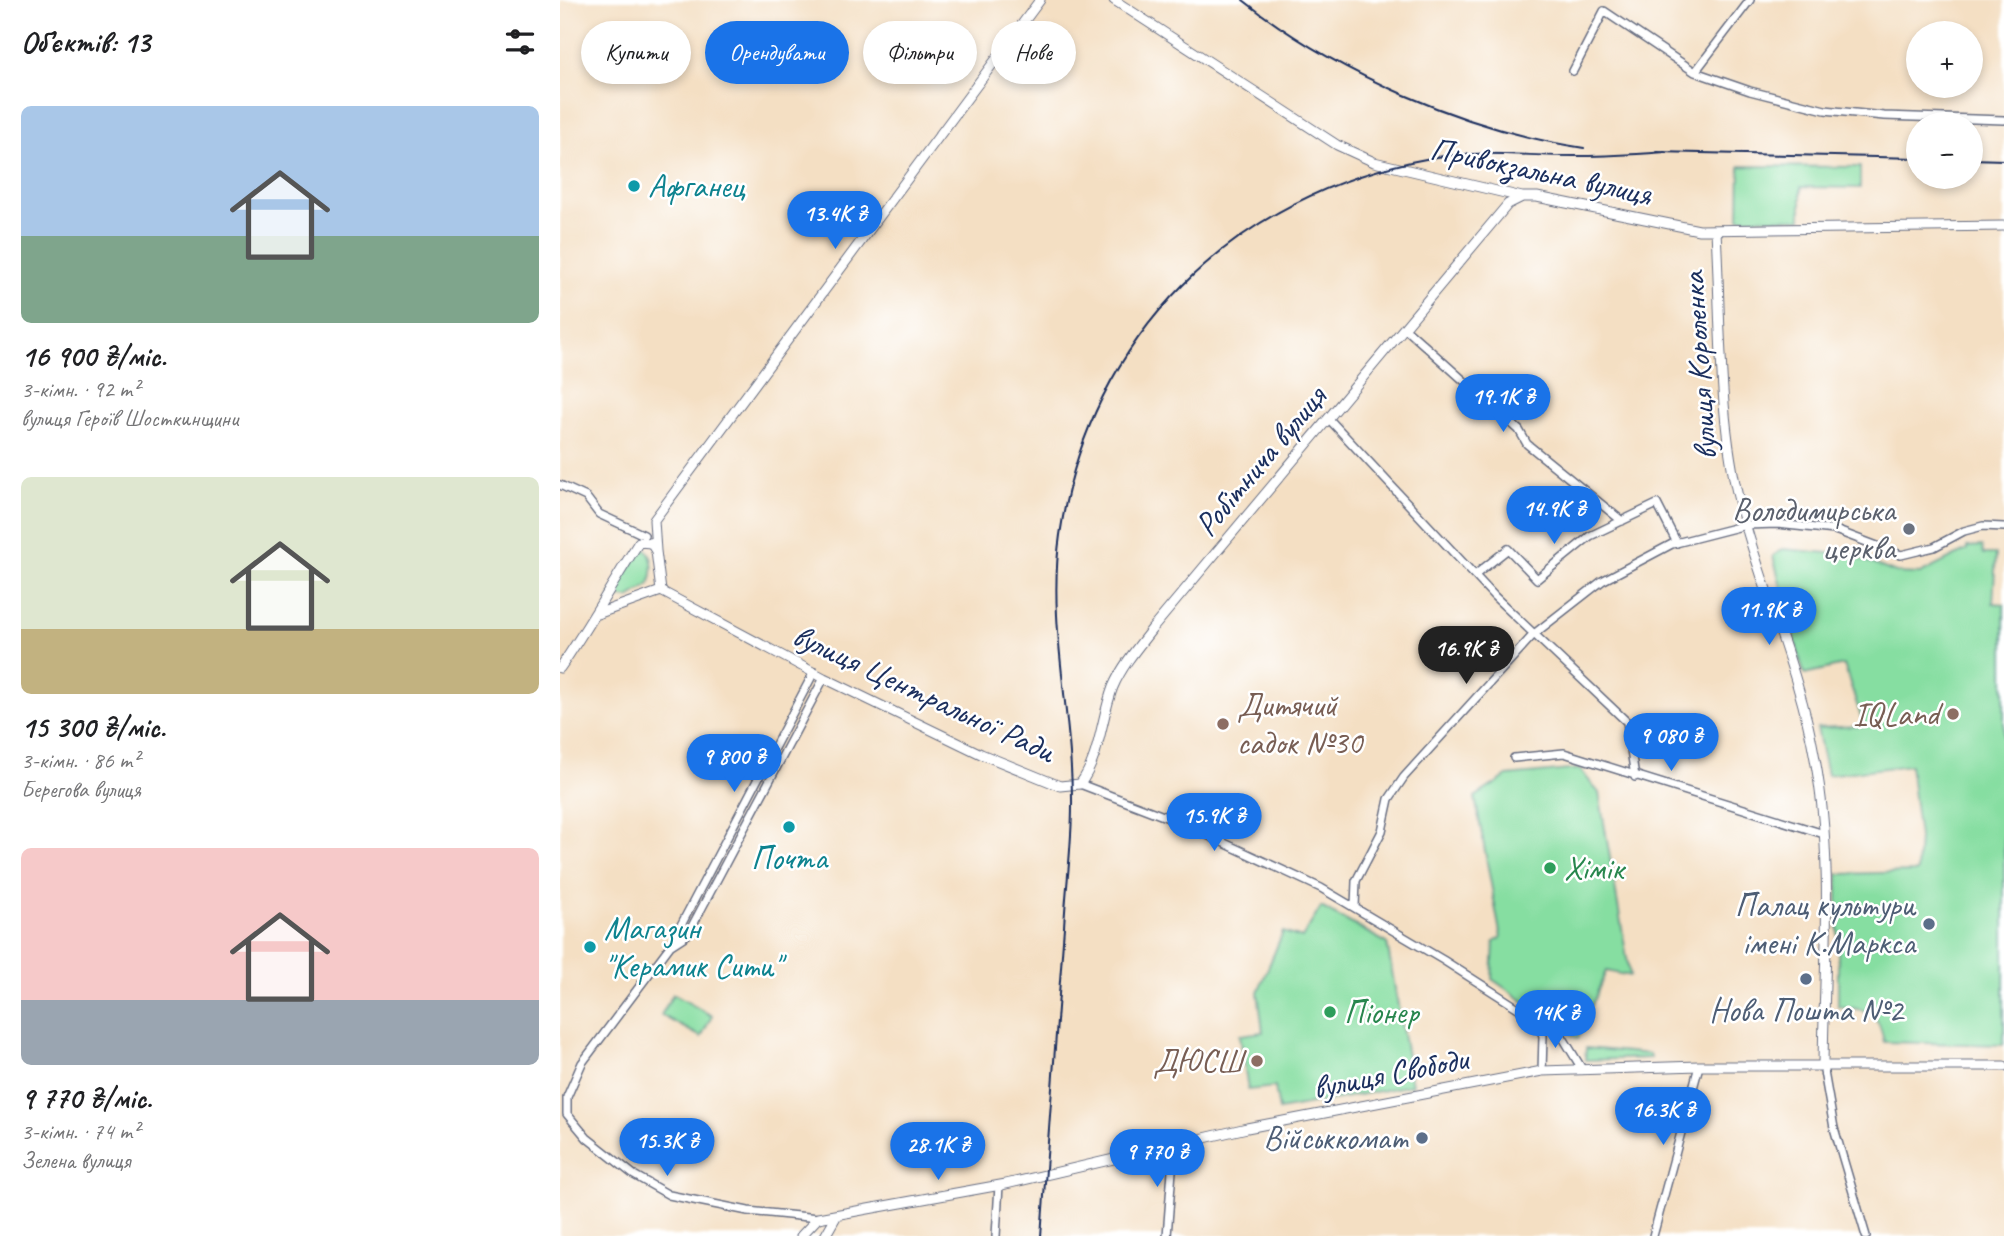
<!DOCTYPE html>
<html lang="uk">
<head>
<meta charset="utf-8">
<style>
	body { margin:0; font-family:Caveat,sans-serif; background:#f6f6f6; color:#202124; height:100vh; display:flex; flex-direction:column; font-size:26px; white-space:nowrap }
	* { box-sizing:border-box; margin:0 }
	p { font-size:23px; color:#757577 }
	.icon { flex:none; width:38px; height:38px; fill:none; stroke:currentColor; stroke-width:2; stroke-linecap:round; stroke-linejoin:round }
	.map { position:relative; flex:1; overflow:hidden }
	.details { display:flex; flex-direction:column; background:#fff; width:560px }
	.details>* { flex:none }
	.guide { position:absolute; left:21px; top:21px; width:665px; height:63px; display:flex; gap:14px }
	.buttons { position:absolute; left:1346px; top:21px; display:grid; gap:14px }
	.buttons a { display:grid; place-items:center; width:77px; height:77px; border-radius:50%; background:#fff; box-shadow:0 4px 10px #0003; font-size:35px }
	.price { position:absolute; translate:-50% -60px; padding:0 16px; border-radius:24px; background:#1a73e8; color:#fff; font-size:23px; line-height:46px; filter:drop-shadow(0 2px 4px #0008) }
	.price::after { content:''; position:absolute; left:50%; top:42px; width:21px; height:16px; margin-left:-10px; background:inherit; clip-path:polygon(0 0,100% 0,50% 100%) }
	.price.active { background:#222; color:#fff }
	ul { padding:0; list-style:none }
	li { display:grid; align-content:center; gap:14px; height:371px; padding:0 21px }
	li span { display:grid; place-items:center; height:217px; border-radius:10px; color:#555 }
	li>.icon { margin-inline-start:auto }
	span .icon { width:126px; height:126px; fill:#fffc; stroke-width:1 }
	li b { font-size:30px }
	h2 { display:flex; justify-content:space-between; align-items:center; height:84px; padding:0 21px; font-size:30px }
	.tag { padding:0 24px; border-radius:32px; background:#fff; box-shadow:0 4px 10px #0003; font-size:24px; line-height:63px }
	.tag.active { background:#1a73e8; color:#fff }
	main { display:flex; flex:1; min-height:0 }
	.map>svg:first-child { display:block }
	.green { fill:#86dea1; stroke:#508680; stroke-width:2 }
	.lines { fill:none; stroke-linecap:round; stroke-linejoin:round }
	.minor-casing { stroke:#676d81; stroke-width:10 }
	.major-casing { stroke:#676d81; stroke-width:11 }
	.minor { stroke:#fff; stroke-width:7 }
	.major { stroke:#fff; stroke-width:9 }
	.rail { stroke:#1b2f5e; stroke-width:2 }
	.culture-dot { fill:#0f9aa8; stroke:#fff; stroke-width:2.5 }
	.worship-dot { fill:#6b7280; stroke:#fff; stroke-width:2.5 }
	.education-dot { fill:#8d6e63; stroke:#fff; stroke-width:2.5 }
	.leisure-dot { fill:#2e9e5b; stroke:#fff; stroke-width:2.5 }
	.service-dot { fill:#5c6f8a; stroke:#fff; stroke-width:2.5 }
	.labels { text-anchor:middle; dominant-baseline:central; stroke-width:5; stroke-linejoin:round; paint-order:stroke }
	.street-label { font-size:33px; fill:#1b2f5e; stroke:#fff }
	.culture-label { font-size:33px; fill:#0d838f; stroke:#fff; text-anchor:start }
	.worship-label { font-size:33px; fill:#5b616d; stroke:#fff; text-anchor:end }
	.education-label { font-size:33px; fill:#785e54; stroke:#fff; text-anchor:end }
	.leisure-label { font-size:33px; fill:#27864d; stroke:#fff; text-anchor:start }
	.service-label { font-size:33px; fill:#4e5e75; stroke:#fff; text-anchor:end }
</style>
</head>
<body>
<main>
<section class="details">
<h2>Об’єктів: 13<svg class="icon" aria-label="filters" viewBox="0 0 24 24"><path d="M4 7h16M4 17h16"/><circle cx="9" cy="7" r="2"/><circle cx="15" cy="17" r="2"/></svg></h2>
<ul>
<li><span style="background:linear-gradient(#a9c7e8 60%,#7fa58c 0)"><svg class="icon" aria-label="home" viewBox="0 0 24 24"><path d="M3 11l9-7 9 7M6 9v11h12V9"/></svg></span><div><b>16 900 ₴/міс.</b><p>3-кімн. · 92 m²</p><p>вулиця Героїв Шосткинщини</p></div></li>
<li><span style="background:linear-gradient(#dfe7d0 70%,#c2b280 0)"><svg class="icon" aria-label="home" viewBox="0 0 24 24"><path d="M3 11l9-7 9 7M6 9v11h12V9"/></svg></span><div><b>15 300 ₴/міс.</b><p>3-кімн. · 86 m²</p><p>Берегова вулиця</p></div></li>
<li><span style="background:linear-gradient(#f6c9c9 70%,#9aa5b1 0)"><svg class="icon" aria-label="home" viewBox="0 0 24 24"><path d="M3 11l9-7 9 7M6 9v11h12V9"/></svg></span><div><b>9 770 ₴/міс.</b><p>3-кімн. · 74 m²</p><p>Зелена вулиця</p></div></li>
</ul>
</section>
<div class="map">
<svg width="1444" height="1236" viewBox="0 0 1444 1236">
	<rect width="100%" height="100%" fill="#fff"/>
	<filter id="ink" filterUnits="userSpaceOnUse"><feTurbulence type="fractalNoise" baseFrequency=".0143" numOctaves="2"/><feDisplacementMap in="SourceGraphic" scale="14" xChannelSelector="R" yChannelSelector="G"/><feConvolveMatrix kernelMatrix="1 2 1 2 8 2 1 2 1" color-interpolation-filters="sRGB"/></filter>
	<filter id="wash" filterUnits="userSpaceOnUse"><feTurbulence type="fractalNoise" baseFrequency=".00686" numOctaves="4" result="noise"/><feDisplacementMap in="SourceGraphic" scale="28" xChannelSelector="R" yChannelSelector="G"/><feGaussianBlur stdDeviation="1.57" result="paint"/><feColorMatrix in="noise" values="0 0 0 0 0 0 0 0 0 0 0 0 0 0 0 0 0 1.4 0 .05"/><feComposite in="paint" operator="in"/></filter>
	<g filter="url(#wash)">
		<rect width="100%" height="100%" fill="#f4dfc3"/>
		<path class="green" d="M1180 166 1300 167V188L1241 187V219L1179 218Z
			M1422 546 1423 554H1436L1433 603 1444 604V1038L1443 1045 1324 1042C1318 1010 1309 1010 1278 1006V874L1357 872 1359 837 1350 765 1267 775 1257 728 1304 726 1284 665 1244 674 1213 556 1223 549 1291 555 1336 573 1360 574 1407 550V547Z
			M83 547C95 555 94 573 89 585L69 598 50 596Z
			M1020 769 1039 793 1070 976 1046 971 1018 1039 932 979 934 942 941 938 915 797 947 776Z
			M761 907 827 943 852 1085 719 1110 715 1087 688 1090 680 1035 703 1032 698 992 723 932 742 938Z
			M113 994 152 1016 141 1037 101 1015Z
			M1026 1048 1090 1054 1091 1058 1025 1060Z"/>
	</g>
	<g filter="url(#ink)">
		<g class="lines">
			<g class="minor-casing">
				<path id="minor" d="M1013 71 1044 11 1135 72 1190 91 1265 110 1324 116 1444 120
					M1135 72 1190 0
					M845 328 959 430 967 444 1062 521
					M769 419 934 596 1067 722 1075 777
					M0 485 26 497 39 514 84 535
					M915 575 948 549 977 579 1030 536 1097 504 1117 543
					M254 672 110 946 22 1063 7 1097V1114L27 1138 74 1175 109 1195 188 1211 258 1218
					M954 758 1004 753 1264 834
					M520 784 619 822 761 888 883 960 1002 1036 1022 1069
					M795 907 796 881 822 831 829 799 844 777 974 634 1042 581 1112 544 1186 525 1217 524 1275 530 1341 555 1374 547 1404 531 1423 526 1444 527
					M111 945 128 934 264 678
					M978 1022 983 1036 982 1071
					M1263 1066 1274 1128 1306 1236
					M436 1236 439 1185
					M607 1236 614 1145
					M1093 1236 1139 1066"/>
			</g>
			<g class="major-casing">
				<path id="major" d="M554 0 777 145 814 162 962 197H977L1139 230 1444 226
					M1156 231C1161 320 1158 419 1180 505 1202 590 1240 672 1255 759 1274 859 1264 965 1263 1066
					M96 551 94 520 480 0
					M101 591 264 678 421 754 500 786 520 784C540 758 541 718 553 687 562 666 578 647 592 629L948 204 962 197
					M37 614 101 591
					M0 668C28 627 52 584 79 542L91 543 96 551 101 591
					M241 1236 258 1218 446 1184 687 1128 982 1071 1139 1066H1444
					M265 1236 277 1215"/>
			</g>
			<use href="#minor" class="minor"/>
			<use href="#major" class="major"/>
			<path class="rail" d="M683 0C775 73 908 131 1024 148
				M1097 152 1358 158
				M1410 159 1444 160
				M481 1236C489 1133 497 1030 504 927 506 887 512 846 512 806 513 716 487 625 500 535 529 336 675 193 871 158 922 149 971 157 1022 156 1050 156 1077 154 1105 152"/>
		</g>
	</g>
	<g class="culture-dot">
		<circle cx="74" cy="186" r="7"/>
		<circle cx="229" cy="827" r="7"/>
		<circle cx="30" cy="947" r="7"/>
	</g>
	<circle class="worship-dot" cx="1349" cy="529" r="7"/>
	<g class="education-dot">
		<circle cx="1393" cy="714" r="7"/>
		<circle cx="663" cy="724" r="7"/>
		<circle cx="697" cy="1061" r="7"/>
	</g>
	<g class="leisure-dot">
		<circle cx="990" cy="868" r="7"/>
		<circle cx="770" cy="1012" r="7"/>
	</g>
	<g class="service-dot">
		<circle cx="1369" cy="924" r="7"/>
		<circle cx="1246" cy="979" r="7"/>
		<circle cx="862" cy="1138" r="7"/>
	</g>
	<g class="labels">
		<g class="street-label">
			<text transform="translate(981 171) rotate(12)">Привокзальна вулиця</text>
			<text transform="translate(1139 366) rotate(-94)">вулиця Короленка</text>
			<text transform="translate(700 461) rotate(-50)">Робітнича вулиця</text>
			<text transform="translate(364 693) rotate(25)">вулиця Центральної Ради</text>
			<text transform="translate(830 1073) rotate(-11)">вулиця Свободи</text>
		</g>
		<g class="culture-label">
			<text x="88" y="186">Афганец</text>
			<text x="229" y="858" text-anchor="middle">Почта</text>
			<text x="44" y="928">Магазин<tspan x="44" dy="38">"Керамик Сити"</tspan></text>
		</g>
		<g class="worship-label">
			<text x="1335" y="510">Володимирська<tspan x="1335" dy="38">церква</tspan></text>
		</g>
		<g class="education-label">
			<text x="677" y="705" text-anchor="start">Дитячий<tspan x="677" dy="38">садок №30</tspan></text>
			<text x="1379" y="714">IQLand</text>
			<text x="683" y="1061">ДЮСШ</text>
		</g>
		<g class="leisure-label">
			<text x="1004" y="868">Хімік</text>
			<text x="784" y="1012">Піонер</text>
		</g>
		<g class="service-label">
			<text x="1355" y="905">Палац культури<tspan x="1355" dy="38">імені К.Маркса</tspan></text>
			<text x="1246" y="1010" text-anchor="middle">Нова Пошта №2</text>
			<text x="848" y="1138">Військкомат</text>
		</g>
	</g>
</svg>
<div class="buttons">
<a>+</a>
<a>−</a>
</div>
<b class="price" style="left:275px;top:251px">13.4K ₴</b>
<b class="price" style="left:943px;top:434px">19.1K ₴</b>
<b class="price" style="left:994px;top:546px">14.9K ₴</b>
<b class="price" style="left:1209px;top:647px">11.9K ₴</b>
<b class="price active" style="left:906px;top:686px">16.9K ₴</b>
<b class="price" style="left:1111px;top:773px">9 080 ₴</b>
<b class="price" style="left:174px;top:794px">9 800 ₴</b>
<b class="price" style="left:654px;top:853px">15.9K ₴</b>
<b class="price" style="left:995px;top:1050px">14K ₴</b>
<b class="price" style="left:1103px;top:1147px">16.3K ₴</b>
<b class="price" style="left:107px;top:1178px">15.3K ₴</b>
<b class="price" style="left:378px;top:1182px">28.1K ₴</b>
<b class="price" style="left:597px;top:1189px">9 770 ₴</b>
<div class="guide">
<a class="tag">Купити</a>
<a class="tag active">Орендувати</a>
<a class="tag">Фільтри</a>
<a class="tag">Нове</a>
</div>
</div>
</main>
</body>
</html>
